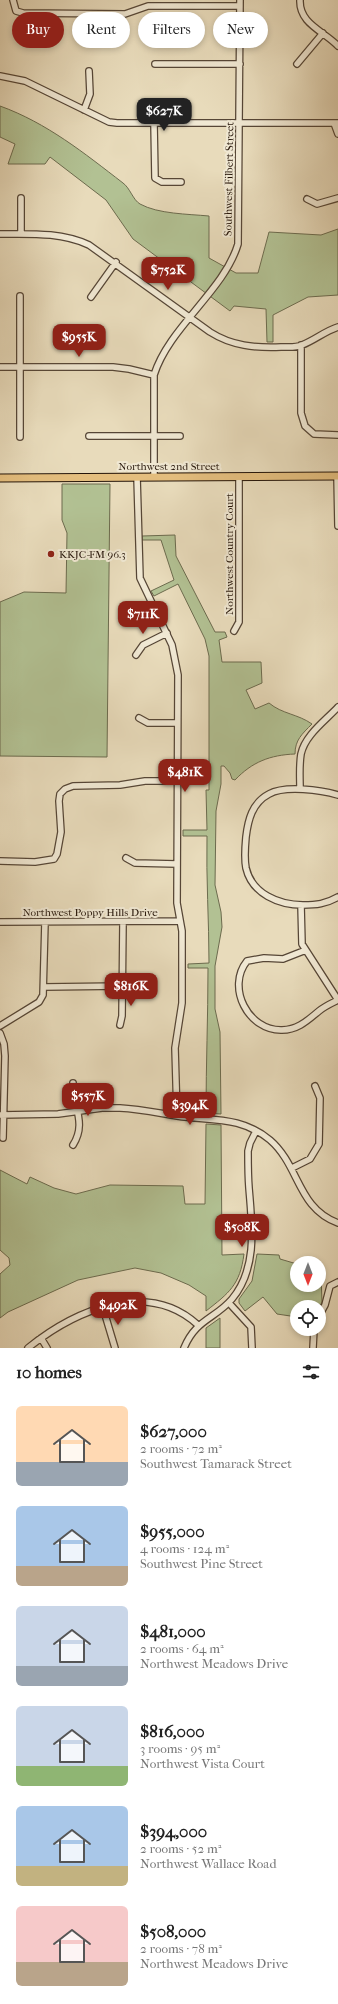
<!DOCTYPE html>
<html lang="en">
<head>
<meta charset="utf-8">
<style>
	body { margin:0; font-family:"IM FELL French Canon",serif; background:#f2f2f2; color:#222; height:100vh; display:flex; flex-direction:column; font-size:15px; white-space:nowrap }
	* { box-sizing:border-box; margin:0 }
	p { font-size:13px; color:#767676 }
	.icon { flex:none; width:22px; height:22px; fill:none; stroke:currentColor; stroke-width:2; stroke-linecap:round; stroke-linejoin:round }
	.map { position:relative; height:1348px; overflow:hidden }
	.details { display:flex; flex-direction:column; background:#fff; flex:1 }
	.details>* { flex:none }
	.hud { position:absolute; left:12px; top:12px; width:314px; height:36px; display:flex; gap:8px }
	.needle { width:26px; rotate:180deg }
	.controls { position:absolute; left:290px; top:1256px; display:grid; gap:8px }
	.controls a { display:grid; place-items:center; width:36px; height:36px; border-radius:50%; background:#fff; box-shadow:0 2px 6px #0003; font-size:20px }
	.price { position:absolute; translate:-50% -34px; padding:0 9px; border-radius:8px; background:#8f2418; color:#fff; font-size:13px; line-height:26px; filter:drop-shadow(0 1px 2px #0008) }
	.price::after { content:''; position:absolute; left:50%; top:24px; width:12px; height:9px; margin-left:-6px; background:inherit; clip-path:polygon(0 0,100% 0,50% 100%) }
	.price.active { background:#222; color:#fff }
	ul { padding:0; list-style:none }
	li { display:flex; align-items:center; gap:12px; height:100px; padding:0 16px }
	li span { display:grid; place-items:center; flex:none; width:112px; height:80px; border-radius:6px; color:#555 }
	li>.icon { margin-inline-start:auto }
	span .icon { width:48px; height:48px; fill:#fffc; stroke-width:1 }
	li b { font-size:17px }
	h2 { display:flex; justify-content:space-between; align-items:center; height:48px; padding:0 16px; font-size:17px }
	.pill { padding:0 14px; border-radius:18px; background:#fff; box-shadow:0 2px 6px #0003; font-size:14px; line-height:36px }
	.pill.active { background:#8f2418; color:#fff }
	.map>svg:first-child { display:block }
	.green { fill:#b2c193; stroke:#6c6b4e }
	.lines { fill:none; stroke-linecap:round; stroke-linejoin:round }
	.minor-casing { stroke:#564636; stroke-width:8 }
	.major-casing { stroke:#251509; stroke-width:9 }
	.minor { stroke:#f0e8d3; stroke-width:5.5 }
	.major { stroke:#e4be7e; stroke-width:7 }
	.poi-dot { fill:#8f2418; stroke:#f0e8d3; stroke-width:1.5 }
	.labels { text-anchor:middle; dominant-baseline:central; stroke-width:4; stroke-linejoin:round; paint-order:stroke }
	.street-label { font-size:11px; fill:#251509; stroke:#f0e8d3 }
	.poi-label { font-size:11px; fill:#251509; stroke:#f0e8d3; text-anchor:start }
</style>
</head>
<body>
<div class="map">
<svg width="338" height="1348" viewBox="0 0 338 1348">
	<rect width="100%" height="100%" fill="#e8dbbb"/>
	<filter id="stains"><feTurbulence type="fractalNoise" baseFrequency=".005" numOctaves="4"/><feColorMatrix values="0 0 0 0 .2 0 0 0 0 .09 0 0 0 0 .02 0 0 0 .5 -.17"/></filter>
	<radialGradient id="worn" r=".72"><stop offset=".6" stop-color="#630" stop-opacity="0"/><stop offset="1" stop-color="#630" stop-opacity=".3"/></radialGradient>
	<path class="green" d="M0 106C47 123 84 153 123 183 130 188 133 200 140 204 158 214 188 214 209 216V258L236 273H258L269 232 321 235 338 229V295L308 297 273 315V342H267L266 309 234 306 230 311 133 239 106 200 50 157 45 164H8L15 144 0 137Z
		M62 484H110L107 757 0 756V602L24 592 66 593 67 533 62 520Z
		M175 535 176 556 215 632H225L227 637 219 640 222 662H261L262 683 246 690 255 709 269 703C282 714 298 714 312 724 302 734 295 740 295 754 270 755 252 762 235 780L232 779 230 773 224 766H221V784L216 811 215 885 221 912 222 927 215 966V1009L220 1032 221 1114 206 1113C206 1064 208 1017 208 968H188V964L209 963C209 921 206 878 207 836H183V830H207L206 790H209V656L205 639 178 584 154 596 151 591 174 580 161 540H142V536Z
		M206 1124 221 1125 222 1255 244 1254C240 1285 229 1293 206 1311V1296L189 1285 161 1273 135 1268 78 1280 8 1312 0 1318V1274L10 1265 9 1258 0 1250V1170L27 1184 30 1177 54 1188 76 1194 110 1185 183 1186 185 1204H205Z
		M257 1254 279 1255 280 1259 297 1264V1285H319V1273L321 1275 322 1302 319 1308 297 1307V1317L277 1314 263 1297 245 1311 239 1303V1299L252 1281Z
		M220 1318V1348H206V1328Z"/>
	<g class="lines">
		<g class="minor-casing">
			<path id="minor" d="M13 0 16 11 23 13 125 14 148 6H240
				M300 0C299 24 324 31 338 46
				M155 64H240
				M297 64 323 33
				M0 76 25 81 109 122 117 123H338
				M84 110 90 94 89 71
				M154 123 155 178 162 182H181
				M334 123 338 134
				M307 199 317 204 338 198
				M0 234C30 234 61 232 89 245L210 332C232 346 255 348 281 347 287 347 296 348 302 345 315 340 325 331 338 327
				M21 234V198
				M20 296V437
				M91 297 116 262
				M301 345V413L305 426 314 434 338 435
				M0 367H113L129 369 154 375
				M89 436H180
				M337 476 338 526
				M137 477 140 578 172 645 178 675 177 903 182 931V1003L175 1048 177 1116
				M154 477V375C169 327 224 291 238 244L240 0
				M234 631 239 622V477
				M136 655 143 645 167 633
				M139 718 148 723H177
				M300 789C300 778 299 766 301 754 305 735 325 721 338 707
				M338 795C321 790 285 785 269 794 252 803 248 820 246 837 245 848 244 858 246 868 252 894 279 905 303 905 316 905 326 904 338 897
				M126 858 135 863 177 864
				M0 861 35 862 54 859 57 854 61 832 59 801 60 794 65 789 73 786 120 785 145 781H177
				M301 905 302 944 338 1000
				M0 922 180 921
				M306 950 283 959 264 958 247 961C226 987 248 1031 282 1030 298 1030 308 1020 319 1011 325 1006 332 1003 338 1000
				M44 987 122 986
				M120 1025 122 1016 123 922
				M0 1026 39 1002 43 995 45 922
				M0 1033 4 1044 5 1056 3 1138
				M0 1115 58 1114 102 1108H120C140 1109 158 1113 177 1116 212 1121 241 1116 270 1140 300 1166 297 1208 338 1223
				M73 1145C87 1123 73 1107 73 1083
				M292 1168 310 1159 319 1144 320 1098 315 1086
				M229 1303 251 1327 252 1348
				M103 1308 115 1348
				M319 1316 325 1305 330 1286 338 1282
				M41 1338 47 1348
				M28 1348C74 1311 147 1278 198 1325
				M184 1348C196 1319 215 1319 232 1299 258 1268 252 1225 249 1188 248 1176 248 1163 248 1151L250 1143 256 1131
				M313 1348 314 1329"/>
		</g>
		<g class="major-casing">
			<path id="major" d="M0 478 338 476"/>
		</g>
		<use href="#minor" class="minor"/>
		<use href="#major" class="major"/>
	</g>
	<circle class="poi-dot" cx="51" cy="554" r="4"/>
	<g class="labels">
		<g class="street-label">
			<text transform="translate(229 179) rotate(-89)">Southwest Filbert Street</text>
			<text x="169" y="466">Northwest 2nd Street</text>
			<text transform="translate(229 554) rotate(-90)">Northwest Country Court</text>
			<text x="90" y="912">Northwest Poppy Hills Drive</text>
		</g>
		<g class="poi-label">
			<text x="59" y="554">KKJC-FM 96.3</text>
		</g>
	</g>
	<rect width="100%" height="100%" filter="url(#stains)"/>
	<rect width="100%" height="100%" fill="url(#worn)"/>
</svg>
<div class="controls">
<a><svg class="needle" viewBox="-14 -14 28 28"><path d="M0-13l5 13h-10z" fill="#e53935"/><path d="M0 13l5-13h-10z" fill="#767676"/></svg></a>
<a><svg class="icon" aria-label="locate" viewBox="0 0 24 24"><circle cx="12" cy="12" r="6"/><path d="M12 2v4M12 18v4M2 12h4M18 12h4"/></svg></a>
</div>
<b class="price active" style="left:164px;top:132px">$627K</b>
<b class="price" style="left:168px;top:291px">$752K</b>
<b class="price" style="left:79px;top:358px">$955K</b>
<b class="price" style="left:143px;top:635px">$711K</b>
<b class="price" style="left:185px;top:793px">$481K</b>
<b class="price" style="left:131px;top:1007px">$816K</b>
<b class="price" style="left:88px;top:1117px">$557K</b>
<b class="price" style="left:190px;top:1126px">$394K</b>
<b class="price" style="left:242px;top:1248px">$508K</b>
<b class="price" style="left:118px;top:1326px">$492K</b>
<div class="hud">
<a class="pill active">Buy</a>
<a class="pill">Rent</a>
<a class="pill">Filters</a>
<a class="pill">New</a>
</div>
</div>
<section class="details">
<h2>10 homes<svg class="icon" aria-label="filters" viewBox="0 0 24 24"><path d="M4 7h16M4 17h16"/><circle cx="9" cy="7" r="2"/><circle cx="15" cy="17" r="2"/></svg></h2>
<ul>
<li><span style="background:linear-gradient(#ffd9b3 70%,#9aa5b1 0)"><svg class="icon" aria-label="home" viewBox="0 0 24 24"><path d="M3 11l9-7 9 7M6 9v11h12V9"/></svg></span><div><b>$627,000</b><p>2 rooms · 72 m²</p><p>Southwest Tamarack Street</p></div></li>
<li><span style="background:linear-gradient(#a9c7e8 75%,#b9a48a 0)"><svg class="icon" aria-label="home" viewBox="0 0 24 24"><path d="M3 11l9-7 9 7M6 9v11h12V9"/></svg></span><div><b>$955,000</b><p>4 rooms · 124 m²</p><p>Southwest Pine Street</p></div></li>
<li><span style="background:linear-gradient(#c9d6e8 75%,#9aa5b1 0)"><svg class="icon" aria-label="home" viewBox="0 0 24 24"><path d="M3 11l9-7 9 7M6 9v11h12V9"/></svg></span><div><b>$481,000</b><p>2 rooms · 64 m²</p><p>Northwest Meadows Drive</p></div></li>
<li><span style="background:linear-gradient(#c9d6e8 75%,#8fb573 0)"><svg class="icon" aria-label="home" viewBox="0 0 24 24"><path d="M3 11l9-7 9 7M6 9v11h12V9"/></svg></span><div><b>$816,000</b><p>3 rooms · 95 m²</p><p>Northwest Vista Court</p></div></li>
<li><span style="background:linear-gradient(#a9c7e8 75%,#c2b280 0)"><svg class="icon" aria-label="home" viewBox="0 0 24 24"><path d="M3 11l9-7 9 7M6 9v11h12V9"/></svg></span><div><b>$394,000</b><p>2 rooms · 52 m²</p><p>Northwest Wallace Road</p></div></li>
<li><span style="background:linear-gradient(#f6c9c9 70%,#b9a48a 0)"><svg class="icon" aria-label="home" viewBox="0 0 24 24"><path d="M3 11l9-7 9 7M6 9v11h12V9"/></svg></span><div><b>$508,000</b><p>2 rooms · 78 m²</p><p>Northwest Meadows Drive</p></div></li>
</ul>
</section>
</body>
</html>
